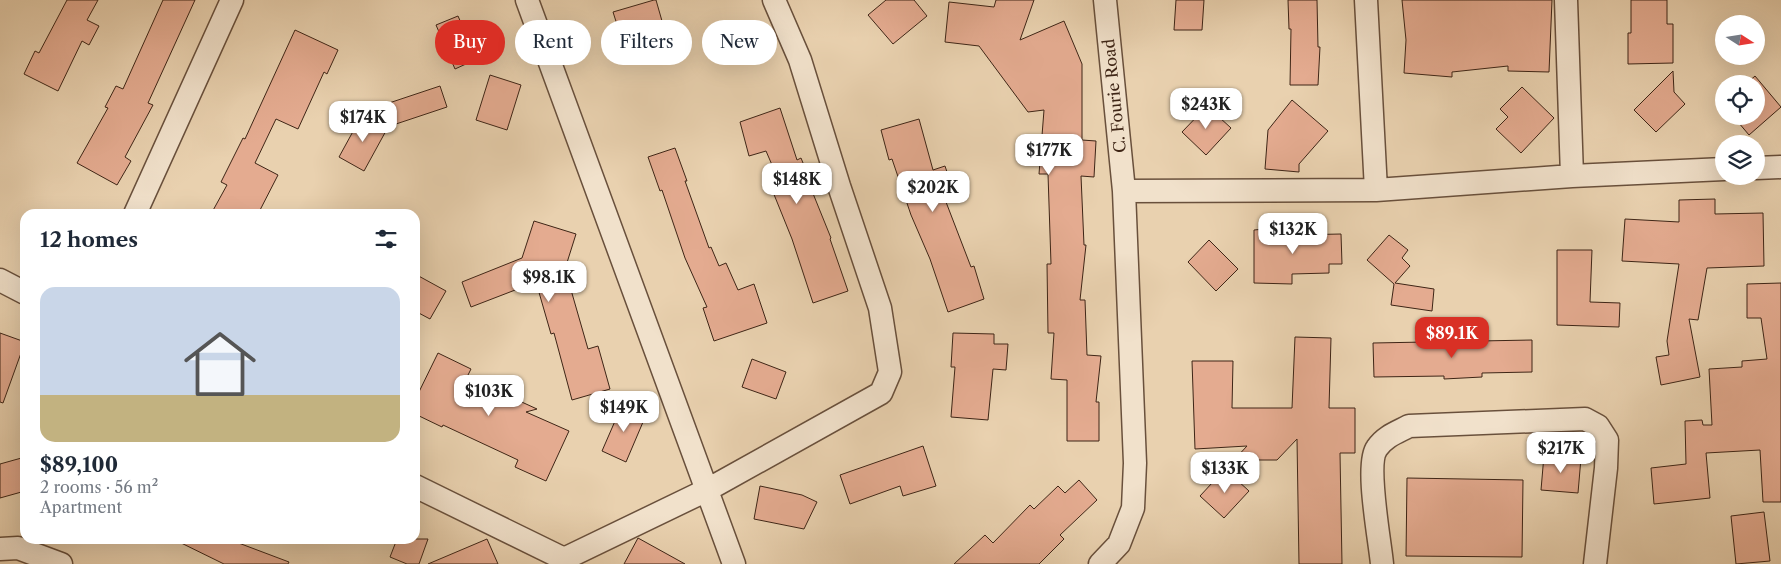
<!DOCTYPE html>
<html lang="en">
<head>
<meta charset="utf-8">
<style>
	body { margin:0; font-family:"Libre Caslon Text",serif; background:#f2f2f3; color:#1f2937; height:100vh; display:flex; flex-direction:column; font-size:19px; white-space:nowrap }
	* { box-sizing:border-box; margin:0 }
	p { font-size:16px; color:#747a83 }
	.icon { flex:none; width:28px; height:28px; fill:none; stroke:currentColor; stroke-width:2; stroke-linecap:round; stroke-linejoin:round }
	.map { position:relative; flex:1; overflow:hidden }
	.sheet { position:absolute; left:20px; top:209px; width:400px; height:335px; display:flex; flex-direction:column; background:#fff; border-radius:15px; box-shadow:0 5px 20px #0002 }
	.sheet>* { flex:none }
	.hud { position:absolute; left:435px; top:20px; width:475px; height:45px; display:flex; gap:10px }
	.needle { width:32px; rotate:102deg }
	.controls { position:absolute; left:1715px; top:15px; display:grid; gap:10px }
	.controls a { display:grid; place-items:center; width:50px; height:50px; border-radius:50%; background:#fff; box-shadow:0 5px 20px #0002; font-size:25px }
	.price { position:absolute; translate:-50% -42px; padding:0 11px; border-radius:10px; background:#fff; color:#222; font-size:16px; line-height:32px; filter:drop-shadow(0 1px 2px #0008) }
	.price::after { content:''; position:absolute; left:50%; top:30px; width:15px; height:11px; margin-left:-8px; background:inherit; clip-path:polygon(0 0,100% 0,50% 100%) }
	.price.current { background:#d93025; color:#fff }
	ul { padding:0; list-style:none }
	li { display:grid; align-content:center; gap:10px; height:265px; padding:0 20px }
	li+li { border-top:1px solid #e0e1e3 }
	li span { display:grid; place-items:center; height:155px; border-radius:15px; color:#555 }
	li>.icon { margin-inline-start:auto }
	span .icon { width:90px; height:90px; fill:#fffc; stroke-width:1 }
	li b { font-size:21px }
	h2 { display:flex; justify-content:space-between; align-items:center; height:60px; padding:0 20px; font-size:21px }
	.pill { padding:0 18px; border-radius:22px; background:#fff; box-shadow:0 5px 20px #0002; font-size:18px; line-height:45px }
	.pill.current { background:#d93025; color:#fff }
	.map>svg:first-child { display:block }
	.building { fill:#e4ab90; stroke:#3e2516 }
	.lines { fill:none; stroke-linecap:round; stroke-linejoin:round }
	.street-casing { stroke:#69503c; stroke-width:25 }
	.street { stroke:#f1e1cb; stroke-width:22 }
	.labels { text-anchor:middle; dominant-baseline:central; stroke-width:5; stroke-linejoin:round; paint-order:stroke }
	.street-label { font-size:16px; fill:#3e2516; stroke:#f1e1cb }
</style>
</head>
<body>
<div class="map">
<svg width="1781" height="564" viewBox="0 0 1781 564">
	<rect width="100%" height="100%" fill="#e9d1af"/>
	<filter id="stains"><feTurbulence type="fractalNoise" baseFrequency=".004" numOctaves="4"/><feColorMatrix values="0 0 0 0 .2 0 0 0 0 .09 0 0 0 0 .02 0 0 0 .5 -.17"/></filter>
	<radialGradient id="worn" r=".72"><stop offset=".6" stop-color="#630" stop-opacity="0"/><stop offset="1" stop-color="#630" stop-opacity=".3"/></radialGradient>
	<path class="building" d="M67 0H98L87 20 99 26 89 45 82 41 58 91 24 74 35 51 39 53Z
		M163 0H195L148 103 153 105 125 157 131 161 117 185 77 163 108 108 105 107 116 86 123 89Z
		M654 0H656L662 21 620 34 613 12Z
		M886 0H914L927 16 893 44 868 15Z
		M996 0H1034L1020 40 1064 21 1082 64V140L1096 141 1094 177 1081 176 1084 245H1086L1080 300H1085L1087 355 1101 356 1096 402H1099V441H1067V380L1051 379 1054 333H1048L1047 264H1051L1048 174H1039L1044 110 1028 112 979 46 945 42 949 2 994 7Z
		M1176 0H1204L1202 30H1174Z
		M1288 0H1317L1318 47H1320L1318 85H1290L1291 29H1289Z
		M1402 0H1552L1549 72 1508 71V66L1452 72V77L1404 73 1406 40Z
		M1631 0H1667V24H1673V63L1628 64V33H1631Z
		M458 16 477 59 455 69 436 25Z
		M295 30 338 50 327 74 324 72 298 129 276 119 255 163 278 175 258 214H211L227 185 221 182 243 138 245 139Z
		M1673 71 1674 92 1685 104 1656 132 1634 110Z
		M490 75 521 85 507 130 476 120Z
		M1755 76 1781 107 1749 135 1733 116H1756V84H1746Z
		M440 86 447 107 396 124 389 103Z
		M1522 87 1554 118 1521 153 1496 129 1508 117 1500 109Z
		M1292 100 1328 131 1299 164V172L1265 169 1268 130Z
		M1207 106 1231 128 1206 155 1182 132Z
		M780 108 797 160 801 158 814 190 812 191 831 238 830 239 848 291 813 303 792 239 773 192 782 188 766 151 749 156 740 122Z
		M362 115 387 129 364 171 339 157Z
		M919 119 933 170 945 166 956 199 946 202 971 267 974 266 984 299 948 312 930 259 911 215 892 159 889 160 881 130Z
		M675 148 687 181H685L709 248 711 247 719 266 726 263 738 290 754 284 767 323 714 341 703 308 707 307 685 258 662 190 660 191 648 157Z
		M1715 199V214L1763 213 1764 266 1707 268 1698 320 1689 319 1700 377 1661 385 1656 357 1669 355 1667 341 1679 264 1622 261 1625 219 1679 222V200Z
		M534 221 576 234 565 269 588 349 598 346 610 389 572 400 554 333 551 334 536 282 471 307 462 282 522 258Z
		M1264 229H1292V235L1341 234 1342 264H1329V273L1292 274V284L1254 283V230Z
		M1389 235 1408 250 1402 258 1410 266 1395 283 1434 289 1432 311 1391 305 1394 284 1367 260Z
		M1209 240 1238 269 1216 291 1188 262Z
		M1557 250H1592L1590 302 1620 303 1619 327 1557 325Z
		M415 274 446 291 430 319 415 311Z
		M1781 283V502H1763L1760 450 1706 453 1710 498 1654 504 1651 468 1686 464 1685 421 1702 420 1703 425H1712L1709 369 1742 367V361L1767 359 1761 318H1747V284Z
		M0 333 25 342 3 403 0 402Z
		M953 333 994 334V344H1008L1006 370 993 369 988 420 951 417 955 367H951Z
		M1295 337 1331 338 1329 408H1355V453H1340L1342 564H1299L1297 439 1277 460H1234L1247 446 1195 449 1192 361H1233L1232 408H1292Z
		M1532 340V372L1482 373V377L1444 379V376L1374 377 1373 343Z
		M438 353 471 369 467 377 537 409 526 412 569 431 546 481 515 467 518 460 443 425 442 427 415 414V400Z
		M752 359 786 372 776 399 742 387Z
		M622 405 646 415 626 462 602 451Z
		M923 446 936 486 903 496 900 486 850 504 840 475Z
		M1544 455 1581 458 1578 493 1541 490Z
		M25 457V491L0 498V464Z
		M1225 469 1249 491 1224 518 1200 496Z
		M1407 478 1523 480 1522 557 1406 556Z
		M1079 480 1097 500 1060 535 1064 539 1039 564H954L985 535 993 543 1030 505 1034 509 1058 486 1065 493Z
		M760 486 802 495 817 502 804 529 754 519Z
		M1764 512 1770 561 1736 564 1731 516Z
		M638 538 685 564H624Z
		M173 539H228L289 562 288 564H224Z
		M397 539H428L419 564H407L390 557Z
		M487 539 498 564H428Z"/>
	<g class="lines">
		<g class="street-casing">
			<path id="street" d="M527 0 734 564
				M1366 0 1376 190
				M1566 0 1572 176
				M1756 168 1781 167
				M1124 191 1376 190 1572 176 1724 169
				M135 214 232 0
				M0 280 25 293
				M415 486 564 559
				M0 549 18 548 61 564
				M562 564 564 559 707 490 881 393 890 372 880 308 839 186 800 60 774 0
				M1100 564 1119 544 1133 508 1135 463 1124 191 1105 0
				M1382 564C1380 541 1365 464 1377 448 1385 436 1398 432 1409 426L1585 419 1598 426 1607 440 1606 468 1595 564"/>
		</g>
		<use href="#street" class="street"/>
	</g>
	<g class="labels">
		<g class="street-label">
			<text transform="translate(1114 96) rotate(-96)">C. Fourie Road</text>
		</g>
	</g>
	<rect width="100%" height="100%" filter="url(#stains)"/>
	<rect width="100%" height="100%" fill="url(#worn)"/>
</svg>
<div class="controls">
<a><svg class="needle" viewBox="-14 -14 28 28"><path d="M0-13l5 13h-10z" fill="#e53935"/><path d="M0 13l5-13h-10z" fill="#747a83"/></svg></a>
<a><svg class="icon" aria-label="locate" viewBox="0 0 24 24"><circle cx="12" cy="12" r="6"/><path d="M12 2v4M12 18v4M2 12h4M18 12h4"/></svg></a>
<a><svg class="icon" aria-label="layers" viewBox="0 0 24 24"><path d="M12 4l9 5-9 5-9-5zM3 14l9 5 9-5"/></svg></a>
</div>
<b class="price" style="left:1206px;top:130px">$243K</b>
<b class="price" style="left:363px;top:143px">$174K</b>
<b class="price" style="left:1049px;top:176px">$177K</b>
<b class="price" style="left:797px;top:205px">$148K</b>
<b class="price" style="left:933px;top:213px">$202K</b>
<b class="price" style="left:1293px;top:255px">$132K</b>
<b class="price" style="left:549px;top:303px">$98.1K</b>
<b class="price current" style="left:1452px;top:359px">$89.1K</b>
<b class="price" style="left:489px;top:417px">$103K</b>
<b class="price" style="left:624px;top:433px">$149K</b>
<b class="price" style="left:1561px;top:474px">$217K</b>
<b class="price" style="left:1225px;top:494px">$133K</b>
<div class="hud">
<a class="pill current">Buy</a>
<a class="pill">Rent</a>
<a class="pill">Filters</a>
<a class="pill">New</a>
</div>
<section class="sheet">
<h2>12 homes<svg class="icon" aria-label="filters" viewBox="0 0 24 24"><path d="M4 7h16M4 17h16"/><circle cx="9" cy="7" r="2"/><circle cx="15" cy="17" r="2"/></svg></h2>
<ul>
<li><span style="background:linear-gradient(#c9d6e8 70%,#c2b280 0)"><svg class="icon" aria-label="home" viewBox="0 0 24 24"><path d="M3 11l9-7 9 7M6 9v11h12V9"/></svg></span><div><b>$89,100</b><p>2 rooms · 56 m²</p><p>Apartment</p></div></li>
</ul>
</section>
</div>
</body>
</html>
